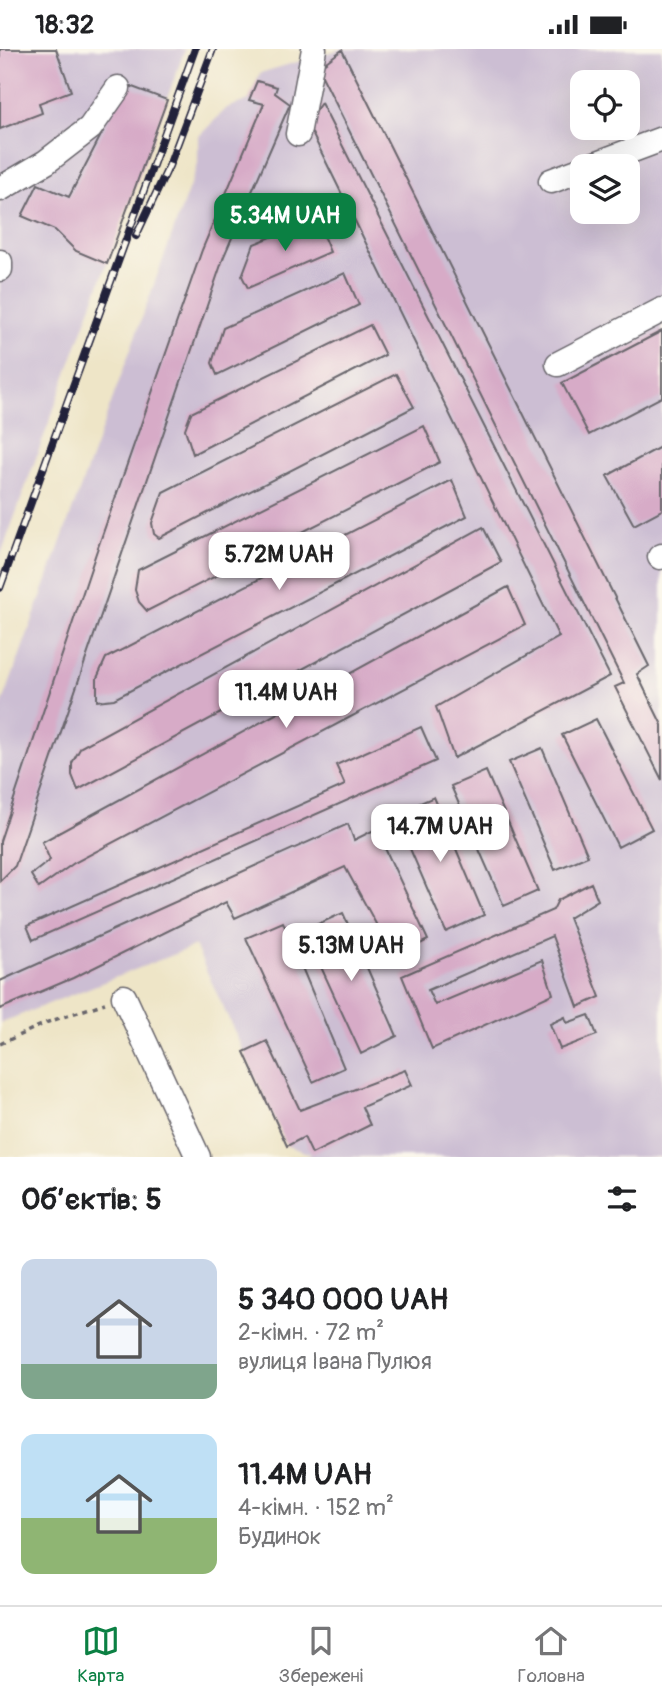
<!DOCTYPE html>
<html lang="uk">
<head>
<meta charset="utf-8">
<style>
	body { margin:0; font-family:Pangolin,sans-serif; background:#f2f2f2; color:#202124; height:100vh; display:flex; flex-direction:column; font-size:26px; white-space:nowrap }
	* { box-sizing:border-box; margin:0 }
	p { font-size:23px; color:#757577 }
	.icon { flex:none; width:38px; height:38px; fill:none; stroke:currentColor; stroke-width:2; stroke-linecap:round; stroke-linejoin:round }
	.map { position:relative; height:1108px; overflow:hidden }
	.panel { display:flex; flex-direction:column; background:#fff; flex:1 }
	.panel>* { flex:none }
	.tools { position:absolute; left:570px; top:21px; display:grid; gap:14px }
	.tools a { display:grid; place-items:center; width:70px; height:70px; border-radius:14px; background:#fff; box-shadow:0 7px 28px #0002; font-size:35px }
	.price { position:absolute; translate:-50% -60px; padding:0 16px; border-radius:14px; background:#fff; color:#222; font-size:23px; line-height:46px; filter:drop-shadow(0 2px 4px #0008) }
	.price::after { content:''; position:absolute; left:50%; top:42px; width:21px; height:16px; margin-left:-10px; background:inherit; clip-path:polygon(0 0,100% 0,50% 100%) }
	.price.active { background:#0b8043; color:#fff }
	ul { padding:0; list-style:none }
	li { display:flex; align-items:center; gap:21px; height:175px; padding:0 21px }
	li span { display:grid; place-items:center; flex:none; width:196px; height:140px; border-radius:14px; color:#555 }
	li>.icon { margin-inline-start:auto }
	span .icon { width:84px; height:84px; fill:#fffc; stroke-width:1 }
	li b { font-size:30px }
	h2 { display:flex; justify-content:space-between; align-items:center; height:84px; padding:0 21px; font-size:30px }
	.status { display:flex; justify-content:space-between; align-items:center; height:49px; padding:0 35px; background:#fff; direction:ltr }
	.status svg { height:19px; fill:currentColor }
	.tab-bar { display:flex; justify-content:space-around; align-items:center; height:98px; border-top:2px solid #e0e0e0; background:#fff; font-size:19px; color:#757577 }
	.tab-bar a { display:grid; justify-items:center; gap:4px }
	.tab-bar .active { color:#0b8043 }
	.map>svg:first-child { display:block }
	.industrial { fill:#ccbed3; fill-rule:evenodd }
	.building { fill:#d7abc7 }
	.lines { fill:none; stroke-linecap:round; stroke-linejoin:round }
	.minor-casing { stroke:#69666c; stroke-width:27 }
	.path { stroke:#69666c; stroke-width:3.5; stroke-dasharray:5 5; stroke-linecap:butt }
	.minor { stroke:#fff; stroke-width:24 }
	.rail-casing { stroke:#22223b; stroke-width:8 }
	.rail { stroke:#fbf7ec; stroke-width:5; stroke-dasharray:16; stroke-linecap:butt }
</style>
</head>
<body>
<div class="status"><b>18:32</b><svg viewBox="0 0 49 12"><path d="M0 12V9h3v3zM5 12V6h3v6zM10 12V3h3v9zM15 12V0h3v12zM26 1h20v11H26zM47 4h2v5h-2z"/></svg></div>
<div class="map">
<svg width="662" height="1108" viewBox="0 0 662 1108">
	<rect width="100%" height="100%" fill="#fbf7ec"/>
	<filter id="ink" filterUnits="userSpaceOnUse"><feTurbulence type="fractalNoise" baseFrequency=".0143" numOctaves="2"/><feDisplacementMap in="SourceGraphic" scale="14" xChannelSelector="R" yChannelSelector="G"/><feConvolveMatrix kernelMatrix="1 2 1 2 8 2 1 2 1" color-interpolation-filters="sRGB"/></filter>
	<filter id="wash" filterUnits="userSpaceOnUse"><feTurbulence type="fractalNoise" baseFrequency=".00686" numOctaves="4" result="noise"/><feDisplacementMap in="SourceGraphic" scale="28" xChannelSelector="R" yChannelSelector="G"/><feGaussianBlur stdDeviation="1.57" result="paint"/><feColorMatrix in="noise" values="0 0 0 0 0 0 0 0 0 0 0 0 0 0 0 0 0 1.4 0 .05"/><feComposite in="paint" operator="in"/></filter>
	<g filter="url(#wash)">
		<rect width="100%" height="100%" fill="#eee5c7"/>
		<path class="industrial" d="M0 0H185L0 508Z
			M341 0H662V1108H307L311 1105 287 1097 195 897 0 974V661L198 114V88L227 59 249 51 260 24ZM583 33H628V79H583ZM583 117H628V163H583Z"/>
		<g id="blocks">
			<path class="building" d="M0 0H56L71 42 39 54 42 64 0 80Z
				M342 1 649 617 637 625 662 676V731L615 638 624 634 318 19Z
				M257 32 277 38 275 44 290 55 224 207 15 817 0 832V792L96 504 202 201 264 55 249 51Z
				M127 36 167 51 107 215 76 202 55 181 22 167 38 135 69 148Z
				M321 54 610 627 454 709 436 658 559 588 307 74Z
				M316 170 330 203 248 239 242 227 254 195Z
				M345 224 359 256 217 326 212 314 223 279Z
				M370 276 385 306 193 405 185 380 191 364Z
				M662 282V348L589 386 562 334Z
				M396 325 414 358 159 489 154 485 152 474 163 443Z
				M424 377 440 413 147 562 139 553 135 541 138 521Z
				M662 397V461L634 476 607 427Z
				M452 431 467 467 114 650 97 652V629L106 609Z
				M483 478 501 513 78 741 72 726V714L81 698Z
				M508 538 525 576 74 814 39 839 31 826 50 811 42 793Z
				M596 670 652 780 618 798 562 686Z
				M421 678 436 712 33 891 27 877 345 736 336 716Z
				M542 699 588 807 555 821 509 713Z
				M486 722 538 842 504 857 451 737Z
				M434 748 484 866 446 883 395 765Z
				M348 775 354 791 376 780 428 891 394 908 345 818 235 869 226 853 73 929 0 960V932Z
				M591 834 598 851 569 869 600 948 578 958 552 887 428 941 435 956 542 911 553 945 432 1000 402 927 553 861 558 851Z
				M343 864 397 987 361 1005 304 881Z
				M283 873 344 1019 313 1033 246 889Z
				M589 966 597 986 560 1000 550 975 565 968 567 974Z
				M267 992 300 1061 405 1021 412 1036 362 1058 370 1076 312 1105 304 1088 287 1097 244 1003Z"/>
		</g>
	</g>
	<g filter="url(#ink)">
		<use href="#blocks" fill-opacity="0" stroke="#69666c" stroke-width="2"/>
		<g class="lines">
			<g class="minor-casing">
				<path id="minor" d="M298 85 314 0
					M590 117 662 90
					M551 132 583 120
					M0 140 46 113 90 79 118 39
					M0 213V220
					M558 315 662 261
					M660 508 662 507
					M124 948 198 1108"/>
			</g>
			<path class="path" d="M0 995 48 973 105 954"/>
			<use href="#minor" class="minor"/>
			<g class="rail-casing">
				<path id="rail" d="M136 187 169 117 213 0
					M0 539 195 0"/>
			</g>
			<use href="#rail" class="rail"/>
		</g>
	</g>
</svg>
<div class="tools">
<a><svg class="icon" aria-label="locate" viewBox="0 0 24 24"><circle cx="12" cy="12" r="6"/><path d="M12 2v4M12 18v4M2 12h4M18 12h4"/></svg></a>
<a><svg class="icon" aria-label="layers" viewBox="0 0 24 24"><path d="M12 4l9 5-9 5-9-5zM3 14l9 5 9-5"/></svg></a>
</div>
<b class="price active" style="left:285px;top:204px">5.34M UAH</b>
<b class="price" style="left:279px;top:543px">5.72M UAH</b>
<b class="price" style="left:286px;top:681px">11.4M UAH</b>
<b class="price" style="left:440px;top:815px">14.7M UAH</b>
<b class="price" style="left:351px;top:934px">5.13M UAH</b>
</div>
<section class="panel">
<h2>Об’єктів: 5<svg class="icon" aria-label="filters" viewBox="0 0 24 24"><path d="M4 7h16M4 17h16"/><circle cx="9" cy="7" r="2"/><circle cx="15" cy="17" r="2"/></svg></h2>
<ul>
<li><span style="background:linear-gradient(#c9d6e8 75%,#7fa58c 0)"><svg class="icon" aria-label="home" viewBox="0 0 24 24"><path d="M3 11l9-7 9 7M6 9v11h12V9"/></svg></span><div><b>5 340 000 UAH</b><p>2-кімн. · 72 m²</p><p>вулиця Івана Пулюя</p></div></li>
<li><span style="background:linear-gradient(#bfe0f5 60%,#8fb573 0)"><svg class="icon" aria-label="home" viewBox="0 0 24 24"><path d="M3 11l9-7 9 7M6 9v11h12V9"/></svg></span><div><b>11.4M UAH</b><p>4-кімн. · 152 m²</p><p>Будинок</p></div></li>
</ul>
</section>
<nav class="tab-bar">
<a class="active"><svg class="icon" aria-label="map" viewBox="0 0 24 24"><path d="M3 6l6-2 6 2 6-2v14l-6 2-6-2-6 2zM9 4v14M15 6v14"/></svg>Карта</a>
<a><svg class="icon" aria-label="saved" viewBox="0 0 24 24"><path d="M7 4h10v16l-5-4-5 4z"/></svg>Збережені</a>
<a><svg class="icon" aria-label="home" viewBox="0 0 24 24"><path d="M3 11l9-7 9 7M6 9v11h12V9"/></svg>Головна</a>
</nav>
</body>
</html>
